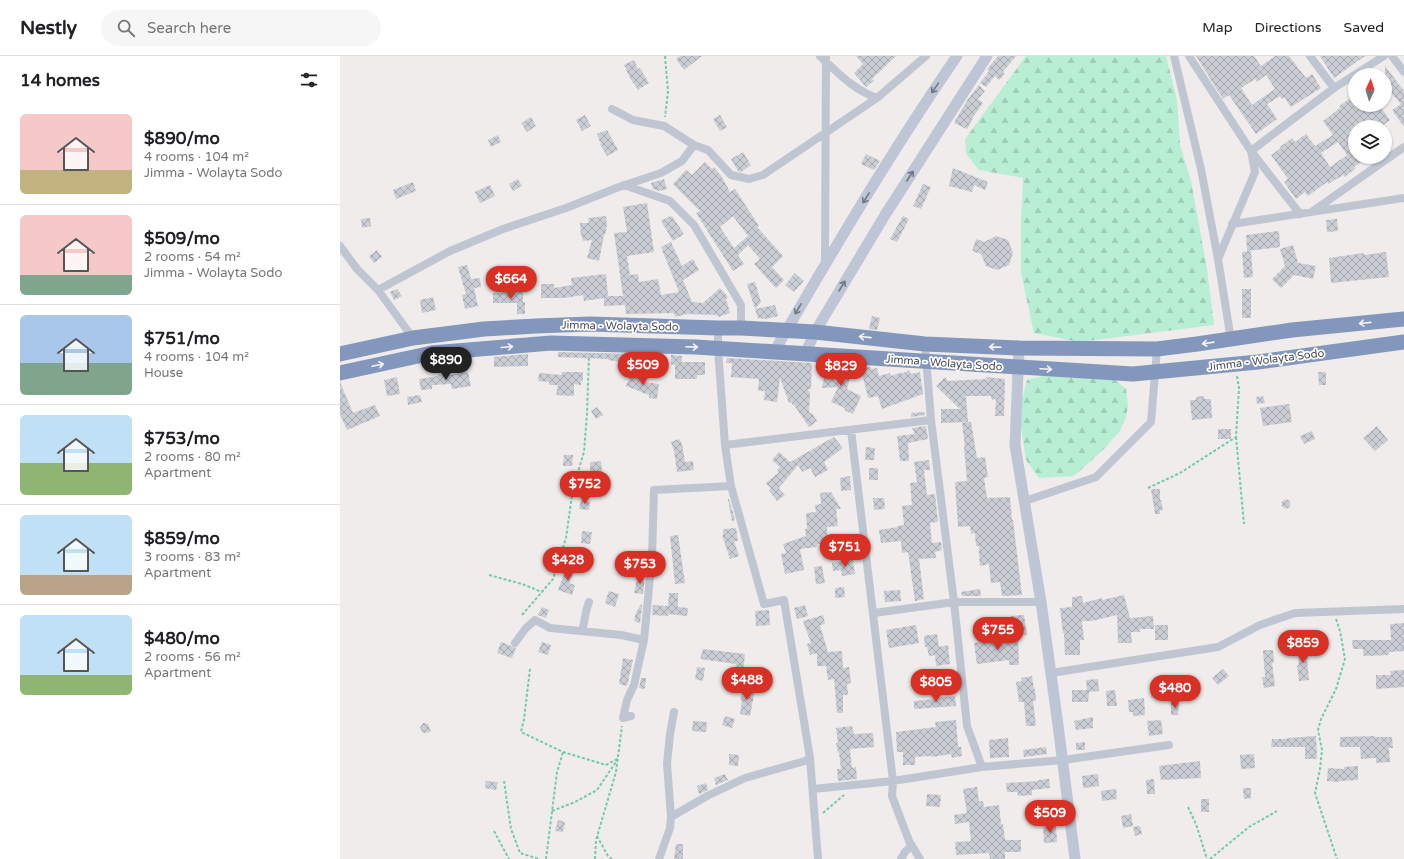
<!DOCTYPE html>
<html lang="en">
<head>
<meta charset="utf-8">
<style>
	body { margin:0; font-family:"Varela Round",sans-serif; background:#f6f6f6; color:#202124; height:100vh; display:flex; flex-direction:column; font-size:15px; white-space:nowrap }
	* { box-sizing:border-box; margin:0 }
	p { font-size:13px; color:#757577 }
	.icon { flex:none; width:22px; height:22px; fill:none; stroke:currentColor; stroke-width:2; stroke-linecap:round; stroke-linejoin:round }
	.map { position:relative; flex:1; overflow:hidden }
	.sheet { display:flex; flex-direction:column; background:#fff; width:340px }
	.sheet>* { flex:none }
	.needle { width:26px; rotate:4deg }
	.buttons { position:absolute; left:1008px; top:12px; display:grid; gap:8px }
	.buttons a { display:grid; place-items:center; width:44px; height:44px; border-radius:50%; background:#fff; box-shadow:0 1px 3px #0004; font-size:20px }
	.price { position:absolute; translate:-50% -34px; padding:0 9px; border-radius:14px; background:#d93025; color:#fff; font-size:13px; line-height:26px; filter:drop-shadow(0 1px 2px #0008) }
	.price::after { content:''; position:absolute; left:50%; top:24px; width:12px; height:9px; margin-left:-6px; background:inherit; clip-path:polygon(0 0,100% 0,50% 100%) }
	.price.current { background:#222; color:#fff }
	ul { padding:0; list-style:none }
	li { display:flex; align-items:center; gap:12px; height:100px; padding:0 20px }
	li+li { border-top:1px solid #e0e0e0 }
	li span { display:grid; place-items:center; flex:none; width:112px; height:80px; border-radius:6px; color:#555 }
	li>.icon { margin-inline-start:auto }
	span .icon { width:48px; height:48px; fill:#fffc; stroke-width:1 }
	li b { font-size:17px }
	h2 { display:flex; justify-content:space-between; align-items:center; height:48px; padding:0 20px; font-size:17px }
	header { display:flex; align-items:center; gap:24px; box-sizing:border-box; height:56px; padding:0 20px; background:#fff; border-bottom:1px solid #e0e0e0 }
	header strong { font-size:19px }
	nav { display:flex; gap:22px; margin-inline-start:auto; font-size:14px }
	.search { width:280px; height:36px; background:#f6f6f6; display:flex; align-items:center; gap:10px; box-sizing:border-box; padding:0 14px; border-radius:22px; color:#757577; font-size:15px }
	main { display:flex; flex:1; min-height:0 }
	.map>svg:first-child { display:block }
	.forest { fill:url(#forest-firs) }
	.building { fill:url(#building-cross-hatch); fill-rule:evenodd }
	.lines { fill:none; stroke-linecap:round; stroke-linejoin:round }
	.path { stroke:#71cbab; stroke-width:2; stroke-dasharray:3 2; stroke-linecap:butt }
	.street { stroke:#bfc6d1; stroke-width:8 }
	.secondary { stroke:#bec6d5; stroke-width:11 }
	.highway { stroke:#8396bb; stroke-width:15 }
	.oneway { stroke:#6f7784 }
	.oneway2 { stroke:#f3f4f8 }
	.labels { text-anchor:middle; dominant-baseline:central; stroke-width:3.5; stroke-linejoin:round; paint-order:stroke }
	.street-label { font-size:11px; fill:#444c59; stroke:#fff }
</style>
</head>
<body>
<header>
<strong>Nestly</strong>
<div class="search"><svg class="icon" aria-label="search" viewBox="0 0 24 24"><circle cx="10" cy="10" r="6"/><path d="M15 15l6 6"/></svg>Search here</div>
<nav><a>Map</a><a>Directions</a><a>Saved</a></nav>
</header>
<main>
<section class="sheet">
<h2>14 homes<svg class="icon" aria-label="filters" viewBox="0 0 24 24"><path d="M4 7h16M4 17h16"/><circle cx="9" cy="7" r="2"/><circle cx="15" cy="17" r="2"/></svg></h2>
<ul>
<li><span style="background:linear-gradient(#f6c9c9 70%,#c2b280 0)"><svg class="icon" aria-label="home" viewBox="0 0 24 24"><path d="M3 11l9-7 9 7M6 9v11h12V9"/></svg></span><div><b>$890/mo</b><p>4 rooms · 104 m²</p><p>Jimma - Wolayta Sodo</p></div></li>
<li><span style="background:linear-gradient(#f6c9c9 75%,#7fa58c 0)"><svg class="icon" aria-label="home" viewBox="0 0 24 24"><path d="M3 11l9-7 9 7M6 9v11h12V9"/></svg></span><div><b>$509/mo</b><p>2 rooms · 54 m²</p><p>Jimma - Wolayta Sodo</p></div></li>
<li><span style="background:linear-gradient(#a9c7e8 60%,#7fa58c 0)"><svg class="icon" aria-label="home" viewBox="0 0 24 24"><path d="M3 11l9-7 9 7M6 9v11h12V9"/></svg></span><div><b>$751/mo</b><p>4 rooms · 104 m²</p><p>House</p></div></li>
<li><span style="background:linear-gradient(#bfe0f5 60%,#8fb573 0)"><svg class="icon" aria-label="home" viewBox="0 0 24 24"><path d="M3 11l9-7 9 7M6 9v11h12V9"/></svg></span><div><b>$753/mo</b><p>2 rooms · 80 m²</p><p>Apartment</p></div></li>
<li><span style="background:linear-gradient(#bfe0f5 75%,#b9a48a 0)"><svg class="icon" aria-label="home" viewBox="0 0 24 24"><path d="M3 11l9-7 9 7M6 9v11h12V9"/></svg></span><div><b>$859/mo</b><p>3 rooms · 83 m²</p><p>Apartment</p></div></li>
<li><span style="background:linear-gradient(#bfe0f5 75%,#8fb573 0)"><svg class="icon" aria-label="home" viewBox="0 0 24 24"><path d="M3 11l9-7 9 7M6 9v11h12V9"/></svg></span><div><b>$480/mo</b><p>2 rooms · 56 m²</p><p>Apartment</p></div></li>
</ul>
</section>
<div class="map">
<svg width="1064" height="803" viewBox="0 0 1064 803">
	<defs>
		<pattern id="forest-firs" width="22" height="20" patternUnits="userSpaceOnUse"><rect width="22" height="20" fill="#b8eed4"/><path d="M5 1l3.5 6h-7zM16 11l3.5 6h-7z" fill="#9fceb8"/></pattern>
		<pattern id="building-cross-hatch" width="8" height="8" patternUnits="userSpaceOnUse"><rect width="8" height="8" fill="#cbcdd4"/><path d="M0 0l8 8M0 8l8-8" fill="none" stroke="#a6a9af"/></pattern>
	</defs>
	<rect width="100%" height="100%" fill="#efeceb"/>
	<path class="forest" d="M686 0H826L837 44 840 89 851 125 867 213 874 269 739 286 694 277 681 217V164L683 122 639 114 626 98 625 83Z
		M707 319 774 323 786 333 788 350 786 361 780 375 764 393 734 420 699 422 686 404 681 371 682 343 687 324Z"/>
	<path class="building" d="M340 0H362L344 14 336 3Z
		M516 0H556L532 23 534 25 526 31 514 17 523 8Z
		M658 0H676L663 16 665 18 659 24 655 20 646 31 640 27 649 15 647 13 648 12Z
		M856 0H914L921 10 935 0H949L966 22 972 18 981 32 951 51 944 41 942 43 940 40 927 48 937 63 916 78 889 39 883 43ZM926 19 935 33 912 49 901 32 915 23 917 26Z
		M980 0H1025L994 22Z
		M294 4 298 13 300 12 309 27 298 34 290 22 284 9Z
		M1045 10 1064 35V71L1052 54 1061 48 1050 36 1045 40Z
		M639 29 645 35 638 43 643 47 635 58 627 73 614 67 628 43Z
		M1015 39V49H1039L1050 64 1041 71H1015V101H1029L1014 111 1015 113 1005 121 1003 119 988 128 987 126 968 140 965 136 956 143 944 126 948 123 931 99 941 92 940 91 952 82 955 86 966 78 975 90 993 79 983 65 1000 52 999 50ZM998 86 1007 99 990 111 981 97Z
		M245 59 251 70 242 75 236 64Z
		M380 59 387 71 380 75 373 63Z
		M191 61 196 70 187 76 181 67Z
		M267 74 278 94 267 100 260 88H261L257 78Z
		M158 79 161 86 151 91 148 84Z
		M403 96 411 109 401 116 398 115 391 103Z
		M526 98 540 105 534 114 521 108Z
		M365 106 372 113 374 111 382 121 390 136 395 133 419 170 417 171 443 200 432 211 444 224 436 232 414 208 420 203 408 189 398 199 404 208 393 215 356 157 360 155 333 128 346 114 352 119ZM393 160 408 180 394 192 380 171Z
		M613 112 648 126 645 134 634 129 632 136 609 130Z
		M178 123 182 130 173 135 169 128Z
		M324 123 327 133 319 135 313 133 311 127Z
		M73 126 76 135 56 143 53 134Z
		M583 128 591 131 581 153 573 150Z
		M150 129 155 140 140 147 135 136Z
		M307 147 314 196 287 200 290 219 298 218 299 226 318 223 321 239 339 236 321 191 331 186 342 210 353 203 359 214 343 224 352 246 363 247 380 232 388 241 386 243 390 257 378 261 377 259 347 258 335 261 334 257 286 258 285 249 264 250V242L244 245 243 239 224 242H201V228H214V232L232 229 231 222 266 218 268 240H283L274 177 287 176 283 151Z
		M266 160 267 170 265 179H264L259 205 247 202 252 184 243 185 242 180H241L240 167H249L248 162Z
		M330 160 331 161 332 160 344 178 333 185 321 165Z
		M563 160 569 163 557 186 550 183Z
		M30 162 31 170 22 172 21 163Z
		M997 163 998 175 987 176 986 164Z
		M939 175 940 191 907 195 906 179Z
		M656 180 668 184 673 197 669 209 657 214 646 210 641 198 632 195 636 183 644 186Z
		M953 189 958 207 976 210 973 223 954 219 941 232 932 223 945 210 940 193Z
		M37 194 42 201 34 207 29 200Z
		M911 195 913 221 904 222 902 196Z
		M1046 196 1049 221 991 227 989 202 1024 197V199Z
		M127 209 131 223 140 222 141 231 134 232 138 250 125 253 122 239 126 238 118 211Z
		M455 217 464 225 454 236 445 229Z
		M415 226 421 246 415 253 435 249 438 260 426 263 418 262 407 228Z
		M57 233 62 240 54 244 50 236Z
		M902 233H911V262H902Z
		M183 235V246H185V258H177V247H153V237Z
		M93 241 96 254 82 257 80 244Z
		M532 260 540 262 537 274 529 273Z
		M218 296 292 298 291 307 268 304V303L218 301Z
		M188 298V310L154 311V301Z
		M331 299 342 300V306H365V319H357V323H335V309L331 308Z
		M387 302 472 307 471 333H468L470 337 469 357H472L477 365 469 371 454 349H453L451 346 449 347 440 322 437 346 424 344 425 335H418L419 323 391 321 392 307H386Z
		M487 308 496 309 512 314 507 333 521 340 513 358 504 354 505 352 491 346 498 331 482 332Z
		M529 311H531V313L537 312 539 320 550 317 551 320 562 316V318L569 314 571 318 580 316 583 338 542 353 538 340 528 342 521 313Z
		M128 316 131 330 112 333 111 328 92 329V333L81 334 79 323 98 320V318H109V319Z
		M222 316H243V325H241V329L234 328V340L216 339 218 329H209V326L198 325 199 317 222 319Z
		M978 316H986V329H979Z
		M292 317 306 322 304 326 319 328 317 343 309 342V339L286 330Z
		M57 321 60 338 47 340 44 324Z
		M605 321 608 325 647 323 646 321 665 323 664 360H655L656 343 652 344 651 340H626L628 366H631L637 402 645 401 648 421 644 422 647 442 670 441 672 464H673L682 539 662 540 660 526 651 527 649 508 640 510 639 497V490H636L635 477 631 478 630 470 618 471 615 426 627 425 624 391H625L622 367 628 366 601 367V353H620L596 330Z
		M0 326 13 357 35 349 40 360 7 374 0 358Z
		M80 339 82 346 68 349 67 341Z
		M864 340V343H871L872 362 852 364 850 344H856V341Z
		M923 340 925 347 917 348 916 341Z
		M949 348 952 366 923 370 920 352Z
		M257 351 263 359 256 363 251 355Z
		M585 356V359L571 361V357Z
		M586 370 588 383 568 387 569 405H560L557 380 575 378 572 372Z
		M1037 370 1048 384 1035 395 1023 382Z
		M878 373H891V383H878Z
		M972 375 975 383 964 388 960 380Z
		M494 381 503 392 484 406 488 414 475 421 470 412 462 416 458 409 439 432 445 439 437 445 429 435 431 433 426 427 439 416 437 414 440 411 432 404 439 396 450 406Z
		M339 383 342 388 345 406 353 405 354 414 337 416 334 395 331 386Z
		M526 391 535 392 534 404H525Z
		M224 399H233L232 410H223Z
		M589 404 590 414H584L587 439 595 438 598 466 590 467 592 487 601 486 602 494 595 496 596 502 579 503 584 543 575 545 568 496 562 497 561 485 541 487 539 474 558 471V470L564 469 562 450 572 449 570 427 577 426 574 406Z
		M261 405 262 416 250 417V406Z
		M529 412H538V424H529Z
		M510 420 511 434 501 435 500 422Z
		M811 433H820V444H821L823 454H820V458H815Z
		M491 436 501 453H496L498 470 487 471 488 487 477 488V491L460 493 464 514 445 518 441 498 446 497 443 488 466 480 465 473H467L466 457 476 456 475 449 481 448 480 437Z
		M533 442H544L545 453 534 454Z
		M388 443H389L395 464 392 465Z
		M941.5 448a4.5 4.5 0 1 1 9 0a4.5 4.5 0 1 1-9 0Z
		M241 444 250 445 249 454 239 453Z
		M396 472 398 485H394L399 500 390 503 382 479H383V473Z
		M242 475 252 476 250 488 241 487Z
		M338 479 345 527 335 528 330 480Z
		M513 504 515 518 502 520 501 514 493 515 492 507Z
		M228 508 236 511 229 527 235 529 232 539 218 534Z
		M482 510 485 527 476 528 474 511Z
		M298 519 305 520 303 538 294 537Z
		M504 531 505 541 495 542V532Z
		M640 533 641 540H622L621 536Z
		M560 534 561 545 545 546 544 535Z
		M269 535 279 538 275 551 265 547Z
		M329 537H338V551L348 552 347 560 328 558V560L312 559 313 549 328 550Z
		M784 539 790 562 813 560 814 573H800V576H791L792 587H778L777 559 752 565H742L744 584H740V599H725L724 577H723L722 570 720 552 732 551V541L742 540 743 547 762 542V544Z
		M301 548 302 549 300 567 294 565 296 557Z
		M465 549 468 560 457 563 454 552Z
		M202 551 209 554 206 562 198 559Z
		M429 554 430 569 416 570 415 555Z
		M483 559 485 568 480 569 488 596 502 595 503 612 509 611 511 627 507 628 508 639H503V657H497L494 623 488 624 486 610H477V597L470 599 467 588 471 587 463 565Z
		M684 559 687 579 673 580 671 560Z
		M1064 567V595L1049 596V599L1025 600 1023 599V593H1013L1012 584H1051L1050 568Z
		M576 569 579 587 549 592 546 574Z
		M815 569H828V584H815Z
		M597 578 599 591 608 589 610 608 596 610 595 599 589 600 587 591H585L584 580Z
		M678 580 679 609H669V604L637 608 634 587Z
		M161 586 176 592 172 602 157 597Z
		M202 586 211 589 208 599 198 596Z
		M958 591H968V604H967L969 624 959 625 957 609H959Z
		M363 593 405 598 403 617 394 616 396 608 360 603Z
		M923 594H933L934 607H932L935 630 924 632 922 621H925Z
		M283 602 293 604 287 630 279 628Z
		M357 611 365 612 363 625 355 623Z
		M883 613 889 620 878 629 872 622Z
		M1064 614V631L1036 633V619H1051L1050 615Z
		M692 620 694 633H695L696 645H693L696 670H686L684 646H679L676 626 682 625 681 622Z
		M301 622H306L305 632 303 633 299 632Z
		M758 623 759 635 749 636 748 646H732V634H747L746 624Z
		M811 628H819V641L811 642Z
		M404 630 415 633 410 660 400 658 402 645 400 644Z
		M775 634 777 650H767L766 635Z
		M615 640 616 650 574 653V645L597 643V642Z
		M804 642 805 659 793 660V656H789L788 644Z
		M831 647H839L838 659H831Z
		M385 660 395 663 392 672 382 669Z
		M753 661V672L736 674 734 665Z
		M616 664 618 691H621L622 700 612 702 611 698 592 701 591 700 575 701V709H563V696H557L556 676 596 671 595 666Z
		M821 664 823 678 809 680 807 665Z
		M353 665 367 666 366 676 352 675Z
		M83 667 88 668 91 676 85 677 82 676 80 671Z
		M512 670 514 678 533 677 534 691 510 693 512 712 516 711 517 723 498 725 497 713H501L499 696 498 697 496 687H498L496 672Z
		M976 680 977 703H965V691H931L932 683H947V682Z
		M1035 680V681H1052L1053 692H1049L1050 706 1036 707V702L1021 703 1020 691H1000V681Z
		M668 682 669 701 650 702 649 684Z
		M745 686V694H736V687Z
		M706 691 707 698 684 701 683 694Z
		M389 698 399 699 398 710 389 709Z
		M914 698 915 712 901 713 900 699Z
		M860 705 861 722 821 724 819 710Z
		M1018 710V724L1000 725 999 726 987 725 988 712 1004 713V711Z
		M385 718 388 724 376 729 374 722Z
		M758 718 759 730 743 732 742 720Z
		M709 723 710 732 692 734V739L678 740 677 736H667L666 727 699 725 698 724Z
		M814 723 815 738H807L806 724Z
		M146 725 158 726 156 734 145 732Z
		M366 727 368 734 359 738 357 730Z
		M637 731 639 745H643L644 751 659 749 661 768H663L665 784H681V796H665V803H650L649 797 616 799 615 786 631 785 629 766 615 768 614 759 627 757 623 733Z
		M903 732H911V742L904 743Z
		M776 733 777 743 762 745 761 735Z
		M587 738 601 739 600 751 586 750Z
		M861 743H869V756H861Z
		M791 758 793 770 783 772 781 760Z
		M218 764 225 766 223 776 215 775Z
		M716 770 717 786 704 787 703 771Z
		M800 770 802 778 795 780 793 771Z
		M336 788H343V803H334Z"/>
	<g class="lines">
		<path class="path" d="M325 0 328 36 325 61
			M896 381 904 468
			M808 432 840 417 896 381 899 332 897 320
			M149 519 182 528 202 536
			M182 559 213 523 226 482 233 432 244 396 247 358 249 300
			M996 563 1000 575 1005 603 996 633 981 663 978 674 982 694 980 713 975 737 997 803
			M190 613 184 663 181 676 223 696 266 709 279 702
			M164 725 171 773 180 797 199 803
			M848 751 856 768 867 803
			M212 755 235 746 257 734 278 703
			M483 757 504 739
			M154 775 169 803
			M257 780 268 800 272 803
			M206 803 217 716 223 696
			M255 803 256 784 276 716 282 670
			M870 803 909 771 937 755"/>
		<path class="street" d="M480 0C498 17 514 34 537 42
			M834 0 861 113 878 203 891 284
			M849 0 911 95 915 116 878 203
			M970 0 994 32
			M1052 0 1064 16
			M272 53 293 64 324 70 354 89 368 94 391 119 409 123 423 119 537 42 586 0
			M284 129 330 145 354 169 401 249V272
			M973 155 1064 91
			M960 158 911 95 994 32 1044 0
			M892 168 1064 142
			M0 190 17 213 38 234 73 282
			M485 208 486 0
			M38 234 110 195 163 173 226 152 279 131 321 117 342 105 354 89
			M378 272V293L385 389 391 430 424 548 444 544 470 702 478 803
			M585 288 591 364 614 546 627 670 642 711
			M511 374 553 725 552 740 571 790 565 796 561 803
			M385 389 591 364
			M685 445 756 421 811 366 817 293
			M534 557 614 546H701
			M242 575C245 565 245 556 249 546
			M175 587 186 572 195 564 210 572 281 579 304 584
			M711 617 878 591 920 569 955 557 1064 553
			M291 660 283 662 287 644 294 629 304 584 312 500 314 434 391 430
			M473 733 553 725 642 711 723 704 829 689
			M331 761 327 708 330 678 334 656
			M571 788 580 803
			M319 803 330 772 331 761 367 740 405 722 465 705 470 702"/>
		<path class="secondary" d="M679 292 675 389 701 546 718 669 735 803
			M434 296C492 196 551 96 617 0
			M465 298 475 276 545 159 647 0"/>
		<path class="highway" d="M0 298 73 282 144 273 196 270 250 268 378 272H401L475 276 585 288 679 292 817 293 857 288 952 274 1064 263
			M0 317 92 297 211 287 355 291 793 318 918 306 1064 286"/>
	</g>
	<defs><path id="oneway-shaft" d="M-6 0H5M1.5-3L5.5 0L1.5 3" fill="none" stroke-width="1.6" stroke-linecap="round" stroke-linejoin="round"/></defs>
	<g class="oneway">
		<use href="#oneway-shaft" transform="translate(595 32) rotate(125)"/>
		<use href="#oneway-shaft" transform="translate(570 120) rotate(-57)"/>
		<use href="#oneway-shaft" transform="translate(526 142) rotate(122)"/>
		<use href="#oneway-shaft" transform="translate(502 230) rotate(-59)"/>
		<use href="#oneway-shaft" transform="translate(458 253) rotate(120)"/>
	</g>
	<g class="oneway2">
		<use href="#oneway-shaft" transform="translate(1025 267) rotate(174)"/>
		<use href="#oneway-shaft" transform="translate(525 281) rotate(-174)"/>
		<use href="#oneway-shaft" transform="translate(868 287) rotate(172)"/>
		<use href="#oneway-shaft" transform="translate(167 291) rotate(-5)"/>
		<use href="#oneway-shaft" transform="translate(352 291) rotate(2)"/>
		<use href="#oneway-shaft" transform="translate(655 291) rotate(-178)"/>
		<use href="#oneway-shaft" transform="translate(38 309) rotate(-12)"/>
		<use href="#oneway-shaft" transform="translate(706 313) rotate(3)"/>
	</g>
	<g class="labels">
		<g class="street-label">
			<text transform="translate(280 270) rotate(1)">Jimma - Wolayta Sodo</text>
			<text transform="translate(926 304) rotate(-7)">Jimma - Wolayta Sodo</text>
			<text transform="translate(604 307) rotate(4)">Jimma - Wolayta Sodo</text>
		</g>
	</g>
</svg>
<div class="buttons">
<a><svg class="needle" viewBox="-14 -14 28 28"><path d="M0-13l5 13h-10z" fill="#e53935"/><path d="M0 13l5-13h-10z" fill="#757577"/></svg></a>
<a><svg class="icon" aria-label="layers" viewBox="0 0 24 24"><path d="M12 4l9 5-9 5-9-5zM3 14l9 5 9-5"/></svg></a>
</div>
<b class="price" style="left:171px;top:244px">$664</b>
<b class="price current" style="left:106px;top:325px">$890</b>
<b class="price" style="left:303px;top:330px">$509</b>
<b class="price" style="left:501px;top:331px">$829</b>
<b class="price" style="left:245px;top:449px">$752</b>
<b class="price" style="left:505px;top:512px">$751</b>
<b class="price" style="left:228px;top:525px">$428</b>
<b class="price" style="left:300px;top:529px">$753</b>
<b class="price" style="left:658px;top:595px">$755</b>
<b class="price" style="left:963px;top:608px">$859</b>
<b class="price" style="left:407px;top:645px">$488</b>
<b class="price" style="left:596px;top:647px">$805</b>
<b class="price" style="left:835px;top:653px">$480</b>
<b class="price" style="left:710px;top:778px">$509</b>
</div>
</main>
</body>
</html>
